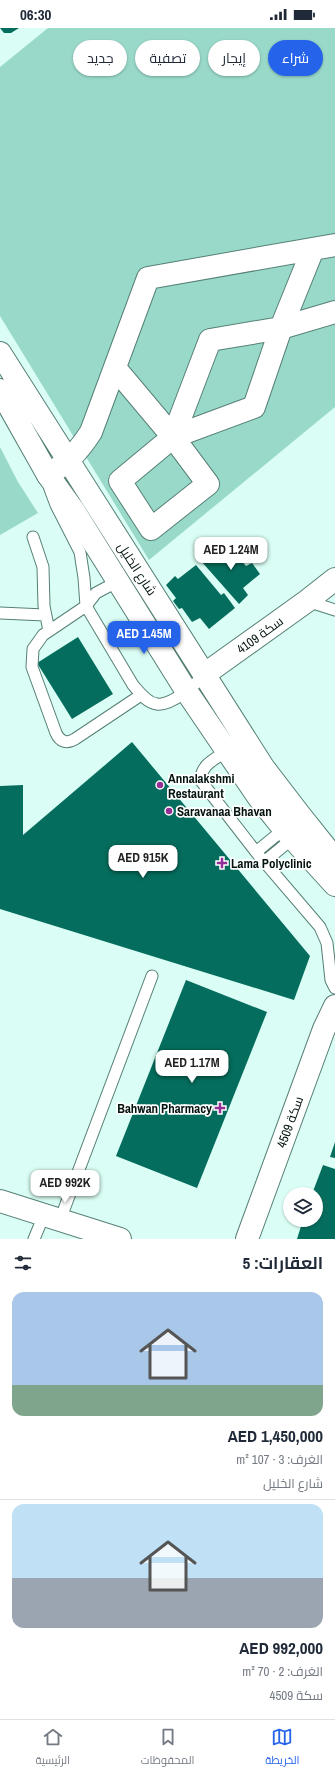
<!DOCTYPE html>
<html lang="ar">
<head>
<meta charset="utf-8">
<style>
	body { margin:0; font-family:"Archivo Narrow",Cairo,sans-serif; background:#f6f6f7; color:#1f2937; direction:rtl; height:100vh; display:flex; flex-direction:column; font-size:15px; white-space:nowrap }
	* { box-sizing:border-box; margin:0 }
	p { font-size:13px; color:#747a83 }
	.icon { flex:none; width:22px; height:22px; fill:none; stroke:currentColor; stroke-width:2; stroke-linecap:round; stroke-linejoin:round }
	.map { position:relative; height:1211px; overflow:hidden; direction:ltr }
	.side { display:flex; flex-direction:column; background:#fff; flex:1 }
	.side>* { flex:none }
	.hud { position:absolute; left:12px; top:12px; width:311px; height:36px; direction:rtl; display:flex; gap:8px }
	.controls { position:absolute; left:283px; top:1159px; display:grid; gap:8px }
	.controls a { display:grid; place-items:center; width:40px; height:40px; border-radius:50%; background:#fff; box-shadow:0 1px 3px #0004; font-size:20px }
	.price { position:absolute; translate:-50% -34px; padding:0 9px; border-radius:8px; background:#fff; color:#222; font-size:13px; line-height:26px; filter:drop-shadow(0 1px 2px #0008) }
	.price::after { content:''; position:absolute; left:50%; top:24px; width:12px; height:9px; margin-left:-6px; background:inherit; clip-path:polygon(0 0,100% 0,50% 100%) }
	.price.selected { background:#2563eb; color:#fff }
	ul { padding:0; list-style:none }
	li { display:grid; align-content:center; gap:8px; height:212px; padding:0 12px }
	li+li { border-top:1px solid #e0e1e3 }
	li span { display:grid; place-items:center; height:124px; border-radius:12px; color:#555 }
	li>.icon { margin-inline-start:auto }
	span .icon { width:72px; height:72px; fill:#fffc; stroke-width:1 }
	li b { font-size:17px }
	h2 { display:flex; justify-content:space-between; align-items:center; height:48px; padding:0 12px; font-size:17px }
	.tag { padding:0 14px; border-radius:18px; background:#fff; box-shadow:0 1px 3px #0004; font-size:14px; line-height:36px }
	.tag.selected { background:#2563eb; color:#fff }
	.status { display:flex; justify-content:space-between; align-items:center; height:28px; padding:0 20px; background:#fff; direction:ltr }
	.status svg { height:11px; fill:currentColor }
	.tab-bar { display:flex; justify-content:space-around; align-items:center; height:56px; border-top:1px solid #e0e1e3; background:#fff; font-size:11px; color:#747a83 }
	.tab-bar a { display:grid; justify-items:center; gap:2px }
	.tab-bar .selected { color:#2563eb }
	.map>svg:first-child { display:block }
	.green { fill:#99d9ca }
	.building { fill:#056d5d }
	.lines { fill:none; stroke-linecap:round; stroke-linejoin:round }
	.lane-casing { stroke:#568076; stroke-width:13 }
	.street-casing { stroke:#568076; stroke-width:24 }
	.secondary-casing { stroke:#568076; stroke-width:24 }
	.lane { stroke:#fff; stroke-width:11 }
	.street { stroke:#fff; stroke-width:22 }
	.secondary { stroke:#fff; stroke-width:22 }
	.poi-dot { fill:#942f95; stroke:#fff; stroke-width:1.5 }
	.labels { text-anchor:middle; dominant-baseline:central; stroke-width:3.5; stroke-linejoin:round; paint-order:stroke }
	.street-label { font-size:13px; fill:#03130f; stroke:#fff }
	.poi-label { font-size:13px; font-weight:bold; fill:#03130f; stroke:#fff; text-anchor:start }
</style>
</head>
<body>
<div class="status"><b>06:30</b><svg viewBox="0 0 49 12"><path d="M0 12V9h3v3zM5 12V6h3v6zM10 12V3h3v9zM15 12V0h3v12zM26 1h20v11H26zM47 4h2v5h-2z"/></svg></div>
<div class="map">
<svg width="335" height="1211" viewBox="0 0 335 1211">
	<rect width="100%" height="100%" fill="#dafef5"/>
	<path class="green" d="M48 0H335V379L149 532 0 288V39Z
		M0 419 18 454 38 485 0 507Z"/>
	<path class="building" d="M0 0H19L11 5H4Z
		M226 514 246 538 252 535 260 546 243 560 248 567 239 576 201 533Z
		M196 537 221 567 224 565 235 580 209 601 200 590 192 594 182 580 179 581 173 573 176 570 166 557 175 548 178 551Z
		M78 609 113 666 72 691 37 635Z
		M132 714 310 928 294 972 0 881V758L23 757V807Z
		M186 952 267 984 197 1160 116 1128Z
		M335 1114V1130L330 1129Z
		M323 1137 335 1141V1211H297L303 1192H316V1166H312Z"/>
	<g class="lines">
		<g class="lane-casing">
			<path id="lane" d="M50 461 56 477 80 524 84 550 86 578 133 657C139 664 147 675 157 676 172 678 196 656 205 646
				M33 509 43 539 44 578 49 603
				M122 555 111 557 96 565 86 578 43 607 33 621 32 639 56 705C60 714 67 716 75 711L141 667
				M307 573 335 582
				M0 585 45 587
				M227 723C215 731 200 737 201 753L256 824 320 899 327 915 331 952 335 960
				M256 824 284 801
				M264 834 292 811
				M60 1192 152 948
				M34 1211 44 1187"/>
		</g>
		<g class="street-casing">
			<path id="street" d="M115 340 173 409 208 456 151 501 120 453 173 409 210 312 281 300 335 284
				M173 409 254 379 281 300 313 221
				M48 447C68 434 78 424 91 404L148 250 335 217
				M205 646 307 573 335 551
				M0 1173 120 1211
				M247 1211 324 1001 335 978"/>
		</g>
		<g class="secondary-casing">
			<path id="secondary" d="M0 325 263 739 299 786 335 831
				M0 362 48 447 74 483 187 664 227 723 259 770 284 801 335 857"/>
		</g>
		<use href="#lane" class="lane"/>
		<use href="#street" class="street"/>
		<use href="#secondary" class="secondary"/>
	</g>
	<g class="poi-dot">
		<circle cx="160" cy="757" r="4"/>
		<circle cx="169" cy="783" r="4"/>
		<path d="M220 829h4v4h4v4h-4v4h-4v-4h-4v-4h4z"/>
		<path d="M218 1074h4v4h4v4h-4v4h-4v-4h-4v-4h4z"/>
	</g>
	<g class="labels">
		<g class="street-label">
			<text transform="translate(137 541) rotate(57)">شارع الخليل</text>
			<text transform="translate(260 607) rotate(-36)">سكة 4109</text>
			<text transform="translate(290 1094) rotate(-70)">سكة 4509</text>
		</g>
		<g class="poi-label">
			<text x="168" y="750">Annalakshmi<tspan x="168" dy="15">Restaurant</tspan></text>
			<text x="177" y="783">Saravanaa Bhavan</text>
			<text x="231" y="835">Lama Polyclinic</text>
			<text x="212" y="1080" text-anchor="end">Bahwan Pharmacy</text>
		</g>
	</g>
</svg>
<div class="controls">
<a><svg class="icon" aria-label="layers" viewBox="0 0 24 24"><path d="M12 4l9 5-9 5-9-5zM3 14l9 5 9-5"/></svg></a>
</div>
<b class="price" style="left:231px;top:543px">AED 1.24M</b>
<b class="price selected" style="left:144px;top:627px">AED 1.45M</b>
<b class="price" style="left:143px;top:851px">AED 915K</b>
<b class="price" style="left:192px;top:1056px">AED 1.17M</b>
<b class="price" style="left:65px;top:1176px">AED 992K</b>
<div class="hud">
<a class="tag selected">شراء</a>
<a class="tag">إيجار</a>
<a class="tag">تصفية</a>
<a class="tag">جديد</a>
</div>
</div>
<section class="side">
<h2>العقارات: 5<svg class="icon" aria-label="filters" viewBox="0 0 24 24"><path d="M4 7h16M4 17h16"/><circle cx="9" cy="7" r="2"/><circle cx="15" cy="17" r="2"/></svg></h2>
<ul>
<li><span style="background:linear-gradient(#a9c7e8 75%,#7fa58c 0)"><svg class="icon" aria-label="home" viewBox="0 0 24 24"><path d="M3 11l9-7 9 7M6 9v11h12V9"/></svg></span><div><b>AED 1,450,000</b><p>الغرف: 3 · 107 m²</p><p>شارع الخليل</p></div></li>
<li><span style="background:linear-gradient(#bfe0f5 60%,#9aa5b1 0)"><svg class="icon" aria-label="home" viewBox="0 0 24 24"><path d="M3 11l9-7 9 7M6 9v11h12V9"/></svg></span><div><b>AED 992,000</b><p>الغرف: 2 · 70 m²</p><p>سكة 4509</p></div></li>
</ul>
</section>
<nav class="tab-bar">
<a class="selected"><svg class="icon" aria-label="map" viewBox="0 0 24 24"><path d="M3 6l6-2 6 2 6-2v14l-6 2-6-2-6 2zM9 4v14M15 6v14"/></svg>الخريطة</a>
<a><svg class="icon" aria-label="saved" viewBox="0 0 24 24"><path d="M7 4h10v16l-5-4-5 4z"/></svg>المحفوظات</a>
<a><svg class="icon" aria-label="home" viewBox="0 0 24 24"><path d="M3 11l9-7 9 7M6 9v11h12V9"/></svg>الرئيسية</a>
</nav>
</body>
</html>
